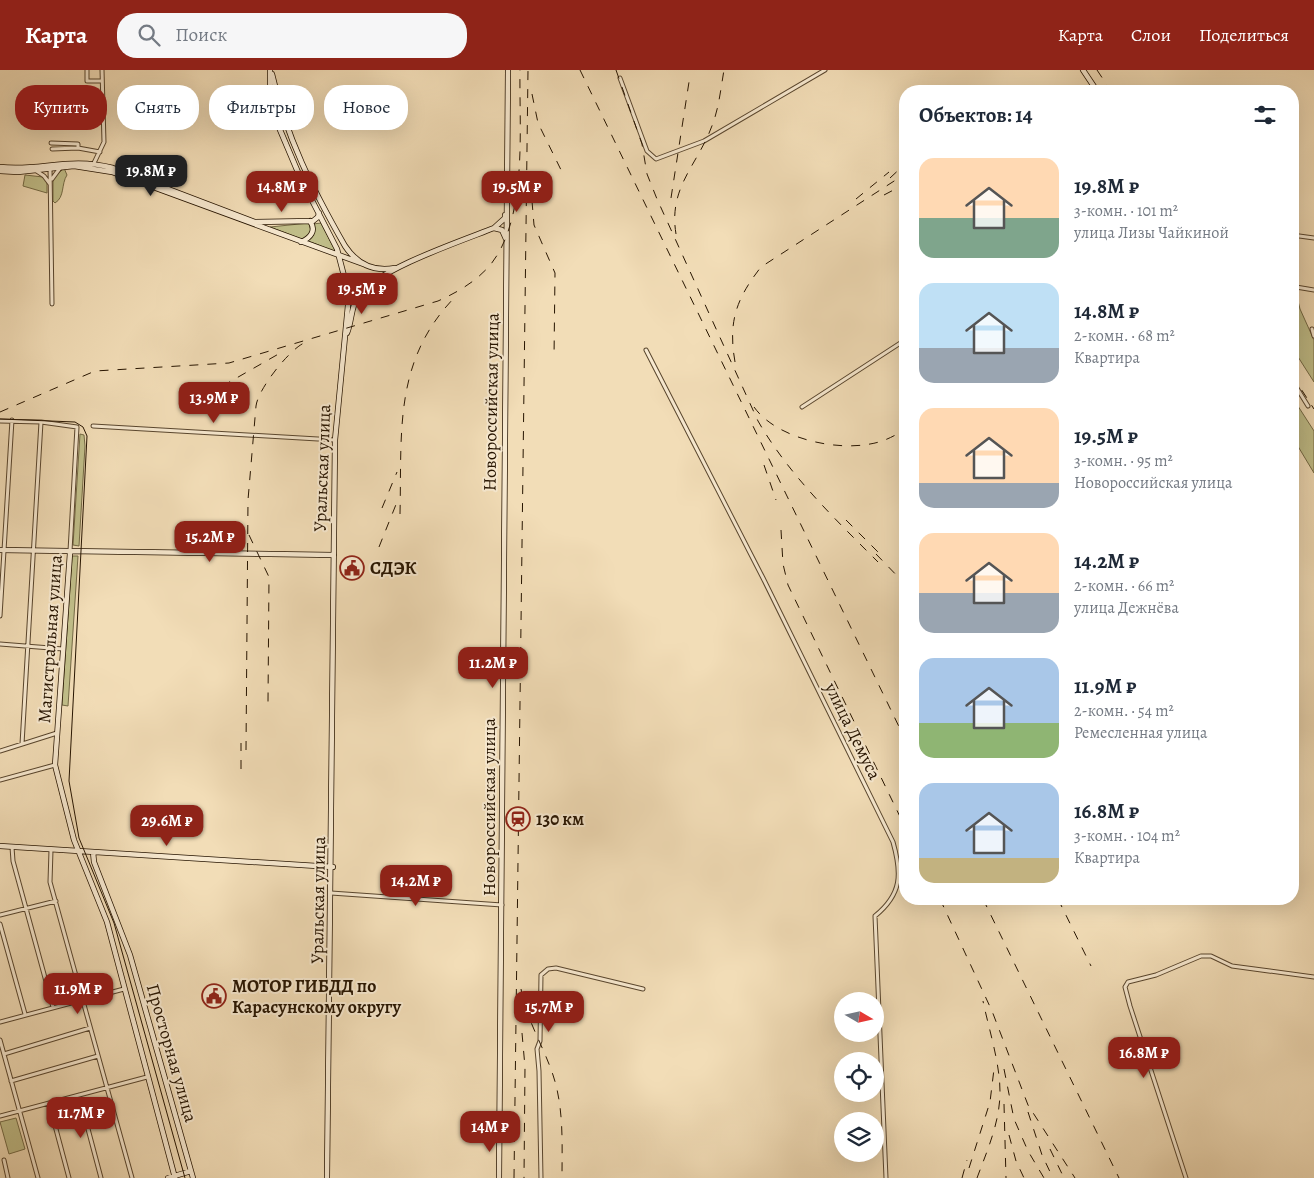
<!DOCTYPE html>
<html lang="ru">
<head>
<meta charset="utf-8">
<style>
	body { margin:0; font-family:Alegreya,serif; background:#f6f6f7; color:#1f2937; height:100vh; display:flex; flex-direction:column; font-size:19px; white-space:nowrap }
	* { box-sizing:border-box; margin:0 }
	p { font-size:16px; color:#747a83 }
	.icon { flex:none; width:28px; height:28px; fill:none; stroke:currentColor; stroke-width:2; stroke-linecap:round; stroke-linejoin:round }
	.map { position:relative; flex:1; overflow:hidden }
	.panel { position:absolute; left:899px; top:15px; width:400px; height:820px; display:flex; flex-direction:column; background:#fff; border-radius:20px; box-shadow:0 5px 20px #0002 }
	.panel>* { flex:none }
	.guide { position:absolute; left:15px; top:15px; width:475px; height:45px; display:flex; gap:10px }
	.needle { width:32px; rotate:99deg }
	.fabs { position:absolute; left:834px; top:922px; display:grid; gap:10px }
	.fabs a { display:grid; place-items:center; width:50px; height:50px; border-radius:50%; background:#fff; box-shadow:0 5px 20px #0002; font-size:25px }
	.price { position:absolute; translate:-50% -42px; padding:0 11px; border-radius:10px; background:#8f2418; color:#fff; font-size:16px; line-height:32px; filter:drop-shadow(0 1px 2px #0008) }
	.price::after { content:''; position:absolute; left:50%; top:30px; width:15px; height:11px; margin-left:-8px; background:inherit; clip-path:polygon(0 0,100% 0,50% 100%) }
	.price.current { background:#222; color:#fff }
	ul { padding:0; list-style:none }
	li { display:flex; align-items:center; gap:15px; height:125px; padding:0 20px }
	li span { display:grid; place-items:center; flex:none; width:140px; height:100px; border-radius:15px; color:#555 }
	li>.icon { margin-inline-start:auto }
	span .icon { width:60px; height:60px; fill:#fffc; stroke-width:1 }
	li b { font-size:21px }
	h2 { display:flex; justify-content:space-between; align-items:center; height:60px; padding:0 20px; font-size:21px }
	.chip { padding:0 18px; border-radius:20px; background:#fff; box-shadow:0 5px 20px #0002; font-size:18px; line-height:45px }
	.chip.current { background:#8f2418; color:#fff }
	header { display:flex; align-items:center; gap:30px; box-sizing:border-box; height:70px; padding:0 25px; background:#8f2418; color:#fff }
	header strong { font-size:24px }
	nav { display:flex; gap:28px; margin-inline-start:auto; font-size:18px }
	.search { width:350px; height:45px; background:#f6f6f7; display:flex; align-items:center; gap:12px; box-sizing:border-box; padding:0 18px; border-radius:20px; color:#747a83; font-size:19px }
	.map>svg:first-child { display:block }
	.green { fill:#c1bf8a; stroke:#746a45 }
	.lines { fill:none; stroke-linecap:round; stroke-linejoin:round }
	.street-casing { stroke:#59462e; stroke-width:5 }
	.secondary-casing { stroke:#261400; stroke-width:6 }
	.street { stroke:#f7e9d0; stroke-width:3 }
	.secondary { stroke:#f7e9d0; stroke-width:4.5 }
	.tram { stroke:#261400; stroke-width:1 }
	.rail { stroke:#261400; stroke-width:1; stroke-dasharray:9 9; stroke-linecap:butt }
	.labels { text-anchor:middle; dominant-baseline:central; stroke-width:4; stroke-linejoin:round; paint-order:stroke }
	.street-label { font-size:18px; fill:#261400; stroke:#f7e9d0 }
	.poi-label { font-size:18px; font-weight:bold; fill:#261400; stroke:#f7e9d0; text-anchor:start }
</style>
</head>
<body>
<header>
<strong>Карта</strong>
<div class="search"><svg class="icon" aria-label="search" viewBox="0 0 24 24"><circle cx="10" cy="10" r="6"/><path d="M15 15l6 6"/></svg>Поиск</div>
<nav><a>Карта</a><a>Слои</a><a>Поделиться</a></nav>
</header>
<div class="map">
<svg width="1314" height="1108" viewBox="0 0 1314 1108">
	<rect width="100%" height="100%" fill="#f2ddb7"/>
	<filter id="stains"><feTurbulence type="fractalNoise" baseFrequency=".004" numOctaves="4"/><feColorMatrix values="0 0 0 0 .2 0 0 0 0 .09 0 0 0 0 .02 0 0 0 .5 -.17"/></filter>
	<radialGradient id="worn" r=".72"><stop offset=".6" stop-color="#630" stop-opacity="0"/><stop offset="1" stop-color="#630" stop-opacity=".3"/></radialGradient>
	<path class="green" d="M64 98 67 105C61 114 65 127 55 133L53 131V109Z
		M25 105 43 107 47 112V123L23 116Z
		M309 153 311 162 306 168 301 169 270 157Z
		M321 153 336 182 308 171 313 166V154Z
		M1292 220 1296 223 1300 239 1314 270V312L1293 279Z
		M1296 333 1314 361V403L1293 368V334Z
		M80 364 84 365 85 376 79 476 73 475Z
		M72 486H78L68 636 62 635Z
		M16 1048 25 1079 9 1084 0 1052Z"/>
	<g class="lines">
		<g class="street-casing">
			<path id="street" d="M87 0V11H102
				M620 8 647 81 656 89 704 71 825 0
				M51 73 78 74V78L100 82
				M52 79 78 78
				M94 93 104 72 102 0
				M50 98 52 234
				M35 100 44 106 50 114
				M52 109 60 98
				M1292 165 1314 168
				M1296 217 1314 220
				M1312 259 1314 266
				M646 280 763 508 893 772C902 804 902 824 875 846L886 1108
				M1292 310 1308 336
				M802 337 905 270
				M0 351 41 352 77 357 70 481
				M93 356 335 370
				M0 546 12 350
				M0 574 63 579
				M22 674 41 352
				M0 681 57 663
				M0 710 55 695
				M12 777 13 791 53 937
				M51 780 50 812 132 1108
				M331 823 502 835
				M0 845 56 831
				M0 854 25 944
				M0 952 124 919
				M0 970 38 1108
				M4 984 90 958
				M11 1011 98 986
				M79 1025 101 1108
				M49 1033 69 1108
				M0 1046 147 1007
				M4 1090 8 1108
				M541 1108 539 1001 537 979 540 971 541 905 548 899 556 898 643 919
				M1186 1108 1130 936 1125 917 1128 912 1156 905 1201 886H1211L1232 896 1314 907"/>
		</g>
		<g class="secondary-casing">
			<path id="secondary" d="M270 0V28L275 48 300 107 337 179 349 225 335 370 327 1108
				M1083 0 1097 21
				M272 4C286 67 313 120 345 176 357 194 374 202 395 198
				M0 97C40 102 69 86 113 98L255 152 313 151 318 147 319 143
				M0 101 18 102 74 96 112 102 366 195
				M494 158 502 160 506 169
				M301 172C310 168 317 161 310 151
				M347 263C352 251 351 236 358 226 378 199 461 171 494 158L505 148V145
				M0 480 334 485
				M70 483 55 695 74 770 107 852 175 1108
				M0 776 333 797
				M93 782 94 792 130 885 193 1108
				M168 1108 191 1101
				M499 1108 508 0"/>
		</g>
		<use href="#street" class="street"/>
		<use href="#secondary" class="secondary"/>
		<path class="tram" d="M0 349 75 352 83 357 87 366 69 711 79 768 114 853 185 1108"/>
		<path class="rail" d="M580 0 905 669
			M616 0 642 74 647 104 657 129 758 351C789 405 834 448 878 492
			M1097 0 1111 21
			M1024 21 1029 18
			M532 24 538 53 564 106
			M890 108 905 94
			M884 125 905 114
			M671 128 689 12
			M856 129 889 102
			M532 131 534 155 555 203 554 288
			M676 164C668 116 699 94 713 53 719 37 721 17 724 0
			M735 292C728 252 736 229 761 197L905 104
			M1292 305 1314 339
			M191 334 282 282
			M754 337C776 368 834 381 870 374 883 372 895 366 905 359
			M0 342 95 301 229 293 438 231C458 222 477 211 491 194 528 147 519 58 520 0
			M764 395 776 430
			M382 438 397 402
			M400 444C402 361 393 289 457 225
			M846 450 883 487
			M781 460 783 494 788 515 905 757
			M249 465 269 507 268 632
			M379 477 397 432
			M876 484 905 514
			M246 680 248 430 256 336C258 319 289 280 304 273
			M241 699V673
			M940 829 992 941 1028 1035 1075 1108
			M983 829 1119 1108
			M1058 829 1091 896
			M521 919C526 949 543 975 553 1005 564 1038 562 1074 562 1108
			M522 963 525 997 524 1108
			M1004 999 1014 1049 1028 1081 1044 1108
			M1004 1034 1006 1108
			M1028 1042 1042 1085 1053 1108
			M1009 1065 1016 1091 1024 1108
			M1050 1079 1064 1108
			M969 1098 990 1032 994 999
			M514 1108 528 0
			M962 1108 967 1090
			M977 1108C987 1081 1000 1052 1000 1022 1000 993 989 960 983 931"/>
	</g>
	<defs>
		<g id="civic-ring" transform="scale(1.25)"><circle r="9.5" fill="#f7e9d0" stroke="#8f2418" stroke-width="1.5"/><path d="M-.6-6.5H3V-4.5H.6V-3L4-1V1h2V6H-6V1h2V-1L-.6-3ZM-1.2 2.5V6h2.4V2.5Z" fill="#8f2418"/></g>
		<g id="station-ring" transform="scale(1.25)"><circle r="9.5" fill="#f7e9d0" stroke="#8f2418" stroke-width="1.5"/><path d="M-3-6H3Q5-6 5-4V2Q5 4 3 4L4.5 6H3L1.5 4h-3L-3 6H-4.5L-3 4Q-5 4-5 2V-4Q-5-6-3-6ZM-3.5-4v3h7v-3ZM-3.5 1v1.5H-2V1ZM2 1v1.5H3.5V1Z" fill="#8f2418"/></g>
	</defs>
	<g fill-rule="evenodd">
		<use href="#civic-ring" x="352" y="498"/>
		<use href="#station-ring" x="518" y="749"/>
		<use href="#civic-ring" x="214" y="926"/>
	</g>
	<g class="labels">
		<g class="street-label">
			<text transform="translate(491 332) rotate(-89)">Новороссийская улица</text>
			<text transform="translate(322 398) rotate(-88)">Уральская улица</text>
			<text transform="translate(50 569) rotate(-86)">Магистральная улица</text>
			<text transform="translate(853 661) rotate(64)">улица Демуса</text>
			<text transform="translate(489 737) rotate(-90)">Новороссийская улица</text>
			<text transform="translate(318 830) rotate(-89)">Уральская улица</text>
			<text transform="translate(172 983) rotate(74)">Просторная улица</text>
		</g>
		<g class="poi-label">
			<text x="370" y="498">СДЭК</text>
			<text x="536" y="749">130 км</text>
			<text x="232" y="916">МОТОР ГИБДД по<tspan x="232" dy="21">Карасунскому округу</tspan></text>
		</g>
	</g>
	<rect width="100%" height="100%" filter="url(#stains)"/>
	<rect width="100%" height="100%" fill="url(#worn)"/>
</svg>
<div class="fabs">
<a><svg class="needle" viewBox="-14 -14 28 28"><path d="M0-13l5 13h-10z" fill="#e53935"/><path d="M0 13l5-13h-10z" fill="#747a83"/></svg></a>
<a><svg class="icon" aria-label="locate" viewBox="0 0 24 24"><circle cx="12" cy="12" r="6"/><path d="M12 2v4M12 18v4M2 12h4M18 12h4"/></svg></a>
<a><svg class="icon" aria-label="layers" viewBox="0 0 24 24"><path d="M12 4l9 5-9 5-9-5zM3 14l9 5 9-5"/></svg></a>
</div>
<b class="price current" style="left:151px;top:127px">19.8M ₽</b>
<b class="price" style="left:282px;top:143px">14.8M ₽</b>
<b class="price" style="left:517px;top:143px">19.5M ₽</b>
<b class="price" style="left:362px;top:245px">19.5M ₽</b>
<b class="price" style="left:214px;top:354px">13.9M ₽</b>
<b class="price" style="left:210px;top:493px">15.2M ₽</b>
<b class="price" style="left:493px;top:619px">11.2M ₽</b>
<b class="price" style="left:167px;top:777px">29.6M ₽</b>
<b class="price" style="left:416px;top:837px">14.2M ₽</b>
<b class="price" style="left:78px;top:945px">11.9M ₽</b>
<b class="price" style="left:549px;top:963px">15.7M ₽</b>
<b class="price" style="left:1144px;top:1009px">16.8M ₽</b>
<b class="price" style="left:81px;top:1069px">11.7M ₽</b>
<b class="price" style="left:490px;top:1083px">14M ₽</b>
<div class="guide">
<a class="chip current">Купить</a>
<a class="chip">Снять</a>
<a class="chip">Фильтры</a>
<a class="chip">Новое</a>
</div>
<section class="panel">
<h2>Объектов: 14<svg class="icon" aria-label="filters" viewBox="0 0 24 24"><path d="M4 7h16M4 17h16"/><circle cx="9" cy="7" r="2"/><circle cx="15" cy="17" r="2"/></svg></h2>
<ul>
<li><span style="background:linear-gradient(#ffd9b3 60%,#7fa58c 0)"><svg class="icon" aria-label="home" viewBox="0 0 24 24"><path d="M3 11l9-7 9 7M6 9v11h12V9"/></svg></span><div><b>19.8M ₽</b><p>3-комн. · 101 m²</p><p>улица Лизы Чайкиной</p></div></li>
<li><span style="background:linear-gradient(#bfe0f5 65%,#9aa5b1 0)"><svg class="icon" aria-label="home" viewBox="0 0 24 24"><path d="M3 11l9-7 9 7M6 9v11h12V9"/></svg></span><div><b>14.8M ₽</b><p>2-комн. · 68 m²</p><p>Квартира</p></div></li>
<li><span style="background:linear-gradient(#ffd9b3 75%,#9aa5b1 0)"><svg class="icon" aria-label="home" viewBox="0 0 24 24"><path d="M3 11l9-7 9 7M6 9v11h12V9"/></svg></span><div><b>19.5M ₽</b><p>3-комн. · 95 m²</p><p>Новороссийская улица</p></div></li>
<li><span style="background:linear-gradient(#ffd9b3 60%,#9aa5b1 0)"><svg class="icon" aria-label="home" viewBox="0 0 24 24"><path d="M3 11l9-7 9 7M6 9v11h12V9"/></svg></span><div><b>14.2M ₽</b><p>2-комн. · 66 m²</p><p>улица Дежнёва</p></div></li>
<li><span style="background:linear-gradient(#a9c7e8 65%,#8fb573 0)"><svg class="icon" aria-label="home" viewBox="0 0 24 24"><path d="M3 11l9-7 9 7M6 9v11h12V9"/></svg></span><div><b>11.9M ₽</b><p>2-комн. · 54 m²</p><p>Ремесленная улица</p></div></li>
<li><span style="background:linear-gradient(#a9c7e8 75%,#c2b280 0)"><svg class="icon" aria-label="home" viewBox="0 0 24 24"><path d="M3 11l9-7 9 7M6 9v11h12V9"/></svg></span><div><b>16.8M ₽</b><p>3-комн. · 104 m²</p><p>Квартира</p></div></li>
</ul>
</section>
</div>
</body>
</html>
